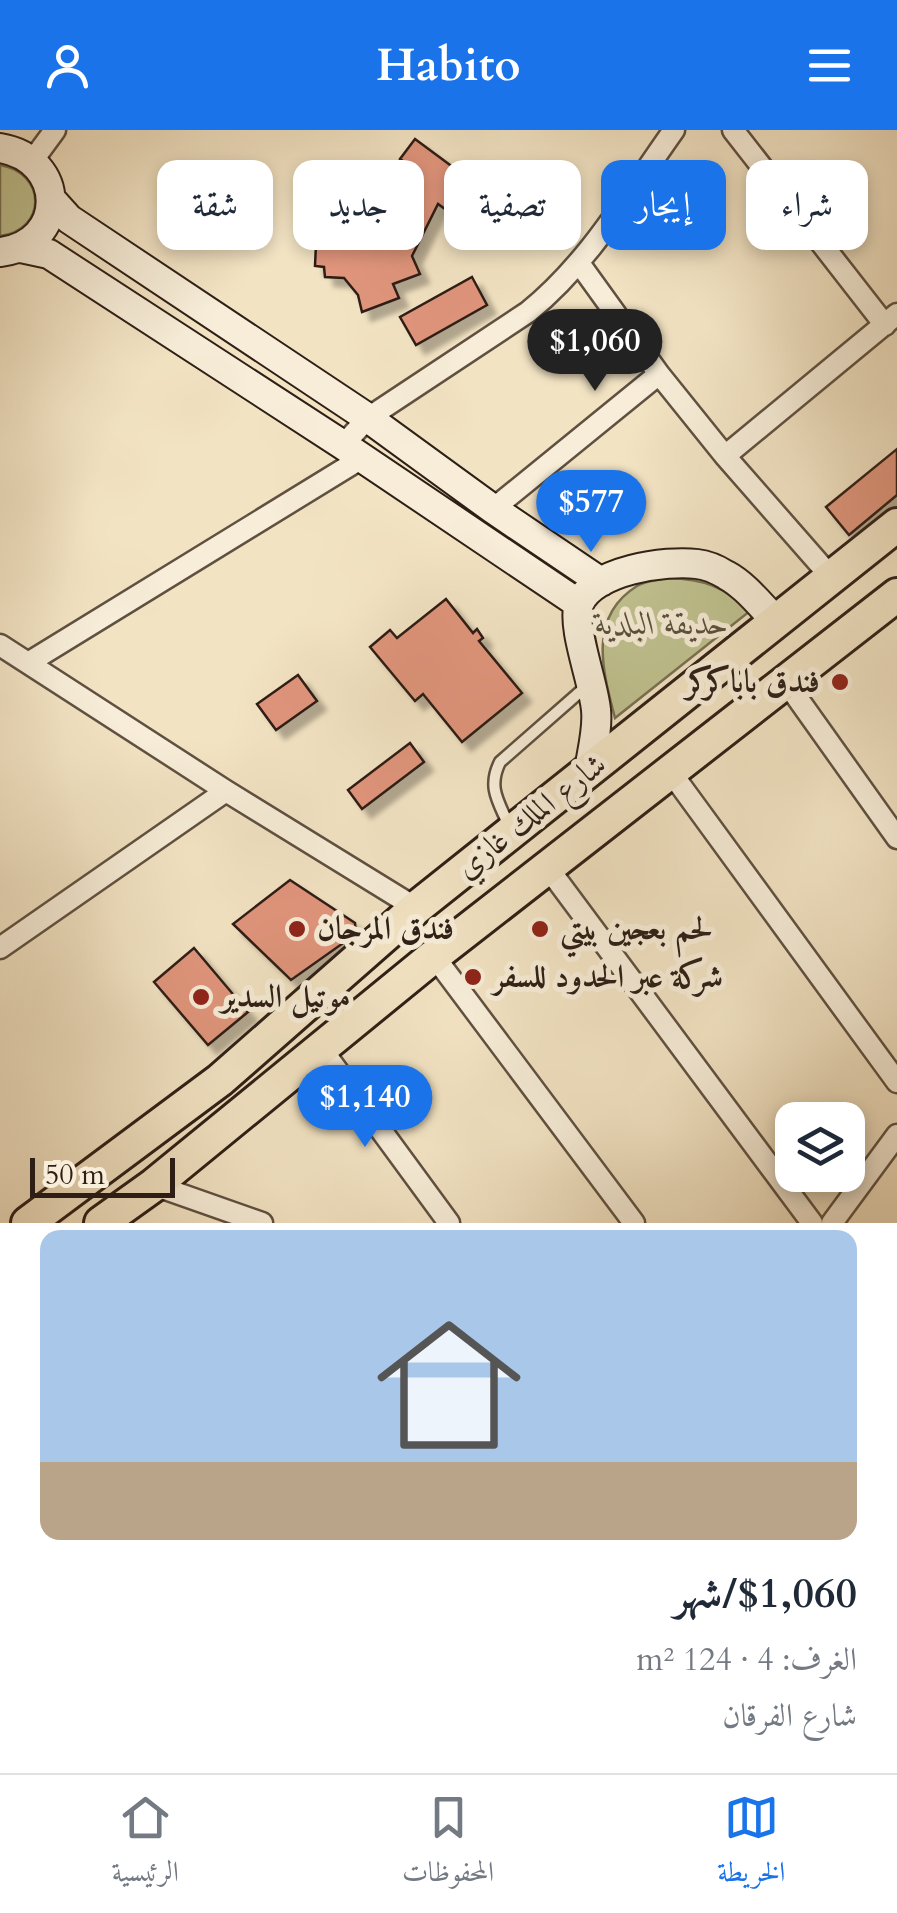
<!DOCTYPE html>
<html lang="ar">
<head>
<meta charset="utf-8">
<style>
	body { margin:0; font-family:Cardo,Amiri,serif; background:#f6f6f7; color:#1f2937; direction:rtl; height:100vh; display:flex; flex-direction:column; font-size:38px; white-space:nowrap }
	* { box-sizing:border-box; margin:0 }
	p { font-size:32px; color:#747a83 }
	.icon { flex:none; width:55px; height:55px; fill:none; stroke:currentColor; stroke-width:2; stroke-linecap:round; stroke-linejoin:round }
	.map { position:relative; height:1093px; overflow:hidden; direction:ltr }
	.drawer { display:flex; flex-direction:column; background:#fff; flex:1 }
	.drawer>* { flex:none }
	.top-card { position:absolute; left:30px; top:30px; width:838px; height:90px; direction:rtl; display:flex; gap:20px }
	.buttons { position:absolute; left:775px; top:972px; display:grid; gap:20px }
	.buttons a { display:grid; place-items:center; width:90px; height:90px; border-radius:20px; background:#fff; box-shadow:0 5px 15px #0003; font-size:50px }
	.scale { position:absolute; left:30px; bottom:25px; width:145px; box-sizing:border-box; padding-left:10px; border:5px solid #2e1f16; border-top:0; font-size:28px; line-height:35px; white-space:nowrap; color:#2e1f16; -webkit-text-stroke:8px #f7edd8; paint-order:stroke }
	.price { position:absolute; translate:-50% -85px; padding:0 22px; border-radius:35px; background:#1a73e8; color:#fff; font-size:32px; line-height:65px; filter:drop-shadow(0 2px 5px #0008) }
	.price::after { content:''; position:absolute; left:50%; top:60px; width:30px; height:22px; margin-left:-15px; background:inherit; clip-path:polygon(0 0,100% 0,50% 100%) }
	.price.current { background:#222; color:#fff }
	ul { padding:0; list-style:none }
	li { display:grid; align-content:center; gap:20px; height:530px; padding:0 40px }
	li+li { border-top:2px solid #e0e1e3 }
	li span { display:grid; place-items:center; height:310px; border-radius:20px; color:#555 }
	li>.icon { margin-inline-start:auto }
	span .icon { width:180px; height:180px; fill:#fffc; stroke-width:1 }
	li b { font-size:42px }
	.pill { padding:0 35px; border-radius:20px; background:#fff; box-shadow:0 5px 15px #0003; font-size:35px; line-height:90px }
	.pill.current { background:#1a73e8; color:#fff }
	header { display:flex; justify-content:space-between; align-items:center; height:130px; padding:0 40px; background:#1a73e8; color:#fff; font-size:45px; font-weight:700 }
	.dock { display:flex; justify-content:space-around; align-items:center; height:140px; border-top:2px solid #e0e1e3; background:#fff; font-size:28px; color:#747a83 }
	.dock a { display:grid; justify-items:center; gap:5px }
	.dock .current { color:#1a73e8 }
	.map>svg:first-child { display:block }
	.green { fill:#c0c290; stroke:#777053; stroke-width:2.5 }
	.building { fill:#e0957c; stroke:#2e1f16; stroke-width:2.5; filter:url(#shadow) }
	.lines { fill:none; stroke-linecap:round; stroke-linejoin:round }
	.lane-casing { stroke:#5f5041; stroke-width:15 }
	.street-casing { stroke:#5f5041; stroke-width:25 }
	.secondary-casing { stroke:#2e1f16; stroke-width:32 }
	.primary-casing { stroke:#2e1f16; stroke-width:38 }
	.lane { stroke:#f7edd8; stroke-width:10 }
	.street { stroke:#f7edd8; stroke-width:20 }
	.secondary { stroke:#f7edd8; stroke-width:28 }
	.primary { stroke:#f2e3c3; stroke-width:32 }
	.poi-dot { fill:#8f2418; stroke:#f7edd8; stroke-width:4 }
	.labels { text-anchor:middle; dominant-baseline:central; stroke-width:10; stroke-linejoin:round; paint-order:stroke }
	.park-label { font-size:32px; font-style:italic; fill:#5a503b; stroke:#f7edd8 }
	.poi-label { font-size:32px; font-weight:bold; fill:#2e1f16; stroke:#f7edd8; text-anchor:start }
	.street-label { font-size:32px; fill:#2e1f16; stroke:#f7edd8 }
</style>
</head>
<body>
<header><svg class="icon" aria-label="menu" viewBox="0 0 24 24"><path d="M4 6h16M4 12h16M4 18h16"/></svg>Habito<svg class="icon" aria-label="person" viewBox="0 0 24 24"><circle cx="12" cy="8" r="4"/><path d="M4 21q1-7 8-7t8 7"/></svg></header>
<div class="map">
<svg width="897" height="1093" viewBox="0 0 897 1093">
	<defs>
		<filter id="shadow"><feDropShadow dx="9" dy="9" stdDeviation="2.5" flood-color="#0004"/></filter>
	</defs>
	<rect width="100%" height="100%" fill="#f2e3c3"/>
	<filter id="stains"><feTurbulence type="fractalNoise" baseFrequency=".002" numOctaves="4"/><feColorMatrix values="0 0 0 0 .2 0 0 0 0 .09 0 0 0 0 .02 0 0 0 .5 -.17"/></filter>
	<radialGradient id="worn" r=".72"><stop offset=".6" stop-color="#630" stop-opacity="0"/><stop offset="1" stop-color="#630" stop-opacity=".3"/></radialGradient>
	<path class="green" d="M0 35C47 43 47 100 0 106Z
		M668 448C703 449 724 456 750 481L615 588C603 542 587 487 637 456 645 451 658 450 668 448Z"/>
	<path class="building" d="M415 9 473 52 449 82 438 74 412 126 420 144 393 154 399 168 362 182 358 165 344 148 325 147 324 137 315 136 316 114 343 115 344 110 333 109 335 88 362 90 412 37 400 29Z
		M472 147 487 175 416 215 400 187Z
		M897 319V365L849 405 826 377Z
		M446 469 473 503 477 499 483 508 479 511 522 563 462 612 423 564 415 571 370 517 390 500 397 508Z
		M298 545 317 571 276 600 257 574Z
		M410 613 424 632 362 679 348 660Z
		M290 750 355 793 356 804 291 850 233 794Z
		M194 818 248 882 208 915 154 852Z"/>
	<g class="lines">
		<g class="lane-casing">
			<path id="lane" d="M509 696C499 672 487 658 500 632L589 554"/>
		</g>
		<g class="street-casing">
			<path id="street" d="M733 0 885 195
				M33 30 55 0
				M659 244 725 326 831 447
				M343 315 368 288 528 182C589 133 629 63 674 0
				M725 326 897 184
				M493 379 659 244 579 133
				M0 515 226 661 416 778
				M28 533 362 328
				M786 552 897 708
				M670 641 897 952
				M548 738 812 1093
				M0 818 226 661
				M434 826 634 1093
				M320 917 449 1093
				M154 1055 262 1093
				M832 1093 897 1005"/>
		</g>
		<g class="secondary-casing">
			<path id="secondary" d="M0 18C67 29 68 114 0 122
				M51 69 69 89 368 288 493 379 601 452
				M21 118 49 124 343 315 579 474
				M589 640C592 621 598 599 596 580 594 554 571 496 579 474 593 440 666 430 697 434 706 435 718 440 726 445 745 455 761 476 776 491"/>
		</g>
		<g class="primary-casing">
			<path id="primary" d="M28 1093 220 950 416 778 897 395
				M101 1093 154 1055 434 826 897 465"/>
		</g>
		<use href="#lane" class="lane"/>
		<use href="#street" class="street"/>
		<use href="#secondary" class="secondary"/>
		<use href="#primary" class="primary"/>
	</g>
	<g class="poi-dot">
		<circle cx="840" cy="552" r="10"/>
		<circle cx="297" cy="799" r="10"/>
		<circle cx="540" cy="799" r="10"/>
		<circle cx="473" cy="847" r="10"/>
		<circle cx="201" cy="867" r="10"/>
	</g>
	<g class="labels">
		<g class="park-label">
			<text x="662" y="494">حديقة البلدية</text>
		</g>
		<g class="poi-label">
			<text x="820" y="552" text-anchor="end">فندق باباكركر</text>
			<text x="317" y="799">فندق المرجان</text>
			<text x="560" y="799">لحم بعجين بيتي</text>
			<text x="493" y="847">شركة عبر الحدود للسفر</text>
			<text x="221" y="867">موتيل السدير</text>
		</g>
		<g class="street-label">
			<text transform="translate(531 686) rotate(-38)">شارع الملك غازي</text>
		</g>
	</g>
	<rect width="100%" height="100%" filter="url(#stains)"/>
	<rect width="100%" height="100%" fill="url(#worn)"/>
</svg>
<div class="buttons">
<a><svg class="icon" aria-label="layers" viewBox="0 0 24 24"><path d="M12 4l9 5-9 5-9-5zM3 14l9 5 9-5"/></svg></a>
</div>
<div class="scale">50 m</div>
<b class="price current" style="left:595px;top:264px">$1,060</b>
<b class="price" style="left:591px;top:425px">$577</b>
<b class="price" style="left:365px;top:1020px">$1,140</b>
<div class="top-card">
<a class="pill">شراء</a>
<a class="pill current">إيجار</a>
<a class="pill">تصفية</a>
<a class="pill">جديد</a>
<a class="pill">شقة</a>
</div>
</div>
<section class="drawer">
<ul>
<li><span style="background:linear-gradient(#a9c7e8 75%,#b9a48a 0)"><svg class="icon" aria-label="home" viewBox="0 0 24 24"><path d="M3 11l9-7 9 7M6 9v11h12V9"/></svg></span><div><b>$1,060/شهر</b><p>الغرف: 4 · 124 m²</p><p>شارع الفرقان</p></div></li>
</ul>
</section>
<nav class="dock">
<a class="current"><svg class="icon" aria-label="map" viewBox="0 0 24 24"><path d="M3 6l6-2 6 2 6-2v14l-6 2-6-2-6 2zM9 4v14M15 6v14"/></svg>الخريطة</a>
<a><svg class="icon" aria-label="saved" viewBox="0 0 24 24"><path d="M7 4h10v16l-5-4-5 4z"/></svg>المحفوظات</a>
<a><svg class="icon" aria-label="home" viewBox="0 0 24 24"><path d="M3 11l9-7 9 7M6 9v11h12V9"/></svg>الرئيسية</a>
</nav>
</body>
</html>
